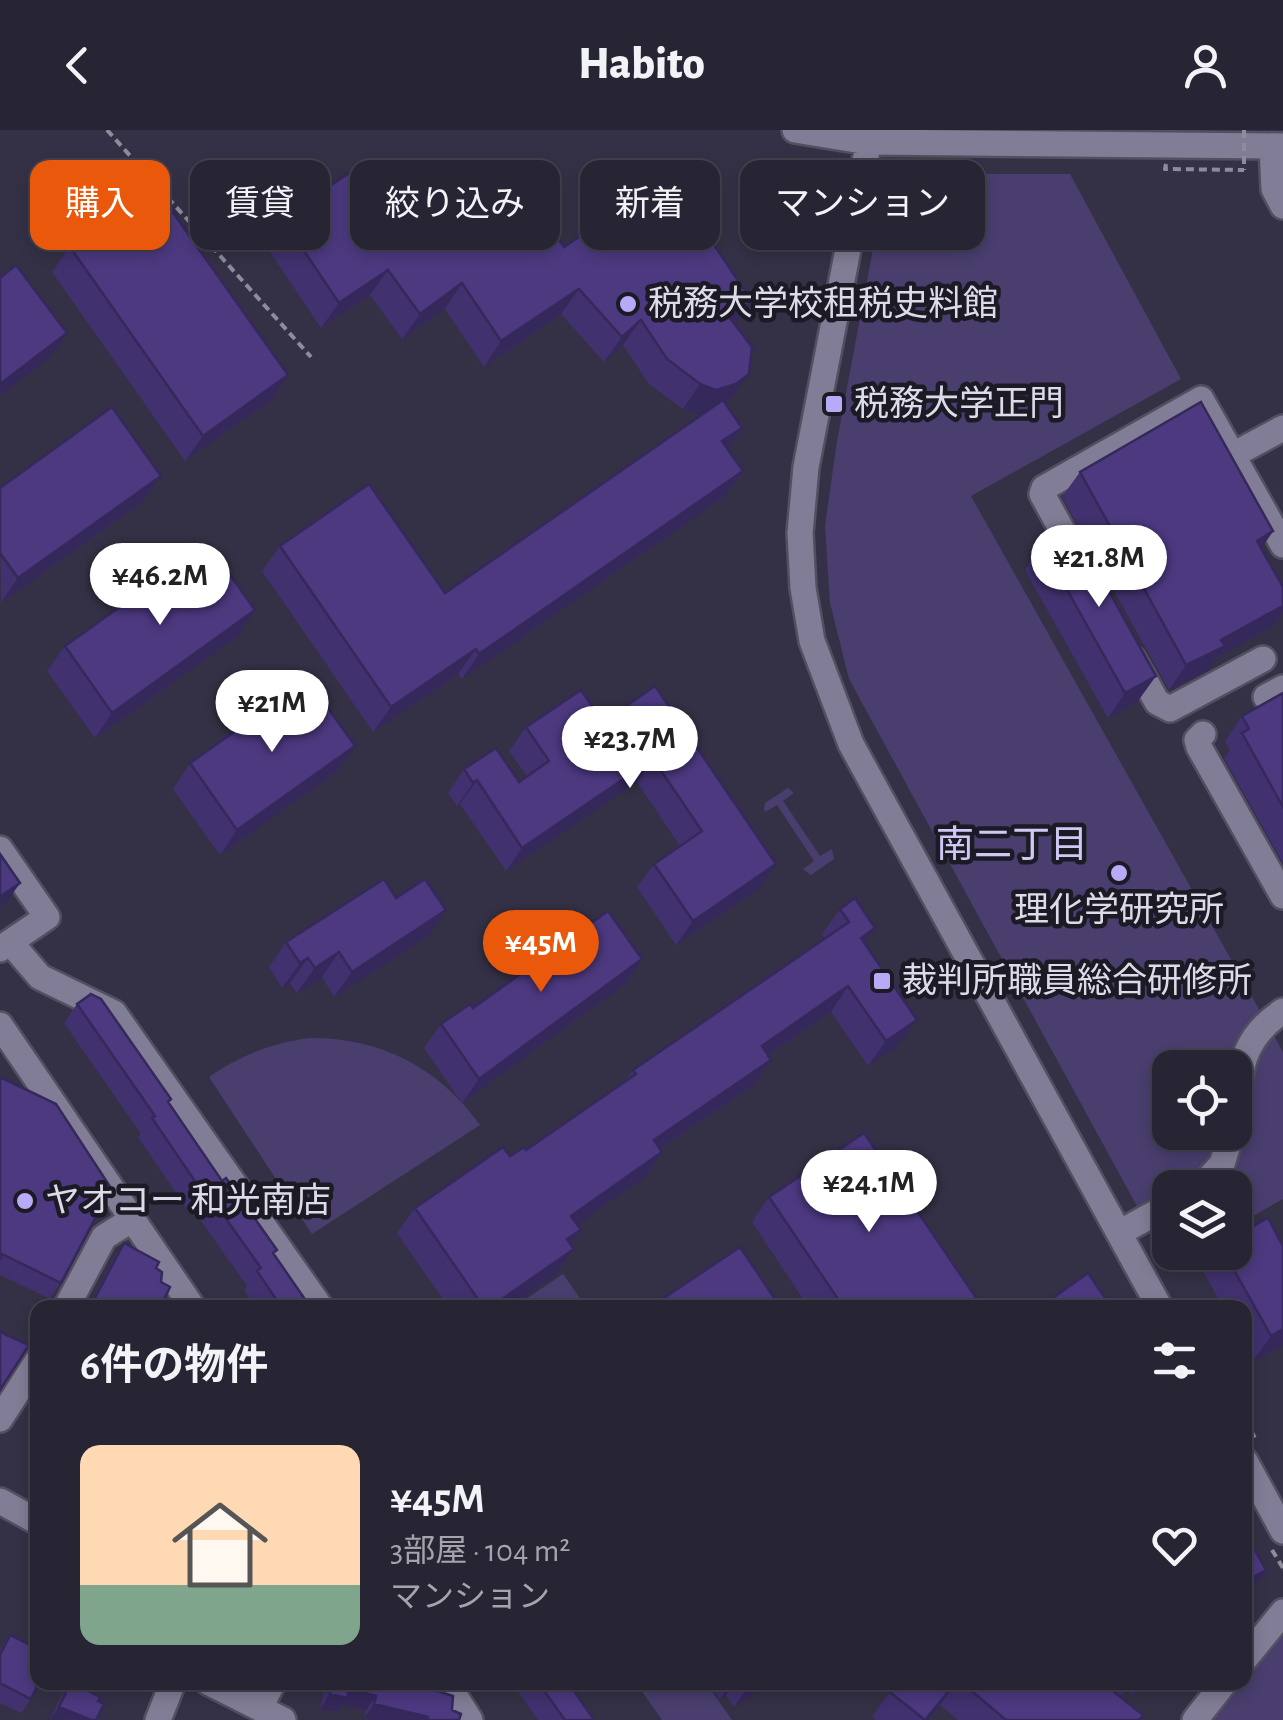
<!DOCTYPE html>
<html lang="ja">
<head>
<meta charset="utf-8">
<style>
	body { margin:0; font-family:"Alegreya Sans","Noto Sans JP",sans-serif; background:#2f2d3c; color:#f1f3f6; height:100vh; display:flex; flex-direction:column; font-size:38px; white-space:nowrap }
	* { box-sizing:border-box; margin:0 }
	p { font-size:32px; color:#a4a5ac }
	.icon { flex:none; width:55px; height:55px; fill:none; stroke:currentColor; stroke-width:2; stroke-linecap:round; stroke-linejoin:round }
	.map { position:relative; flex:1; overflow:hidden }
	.details { position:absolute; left:30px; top:1170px; width:1222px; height:390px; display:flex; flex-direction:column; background:#272534; border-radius:20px; box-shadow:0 5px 15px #0003,0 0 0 2px #43424f }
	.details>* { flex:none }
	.guide { position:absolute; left:30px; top:30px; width:1225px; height:90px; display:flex; gap:20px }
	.controls { position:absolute; left:1152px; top:920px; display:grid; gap:20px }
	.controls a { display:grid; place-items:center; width:100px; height:100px; border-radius:20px; background:#272534; box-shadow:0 5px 15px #0003,0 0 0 2px #43424f; font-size:50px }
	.price { position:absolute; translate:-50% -85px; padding:0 22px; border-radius:35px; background:#fff; color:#222; font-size:32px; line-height:65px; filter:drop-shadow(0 2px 5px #0008) }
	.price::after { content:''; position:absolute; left:50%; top:60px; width:30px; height:22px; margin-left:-15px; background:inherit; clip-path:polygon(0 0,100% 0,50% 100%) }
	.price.active { background:#ea580c; color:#fff }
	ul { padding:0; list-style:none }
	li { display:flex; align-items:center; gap:30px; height:250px; padding:0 50px }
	li span { display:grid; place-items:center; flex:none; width:280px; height:200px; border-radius:20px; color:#555 }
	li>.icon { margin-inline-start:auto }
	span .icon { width:120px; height:120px; fill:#fffc; stroke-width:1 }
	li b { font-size:42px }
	h2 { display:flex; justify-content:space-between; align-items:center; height:120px; padding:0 50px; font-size:42px }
	.chip { padding:0 35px; border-radius:20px; background:#272534; box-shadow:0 5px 15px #0003,0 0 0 2px #43424f; font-size:35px; line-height:90px }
	.chip.active { background:#ea580c; color:#fff }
	header { display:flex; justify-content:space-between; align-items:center; height:130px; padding:0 50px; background:#272534; font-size:45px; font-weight:800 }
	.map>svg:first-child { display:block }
	.green { fill:#493e6e; fill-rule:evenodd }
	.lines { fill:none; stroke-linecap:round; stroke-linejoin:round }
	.minor-casing { stroke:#524f60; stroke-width:30 }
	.path { stroke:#8e8b9c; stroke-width:4; stroke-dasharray:8 5; stroke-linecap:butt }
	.minor { stroke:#817d96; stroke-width:25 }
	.path-bridge { stroke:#8e8b9c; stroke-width:4; stroke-dasharray:8 5; stroke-linecap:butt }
	.wall { fill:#41316e }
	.shaded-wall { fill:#35285a }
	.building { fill:#4c3980; stroke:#35285a; stroke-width:2.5 }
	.poi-dot { fill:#b9aaf7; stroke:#1c1a24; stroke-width:4 }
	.labels { text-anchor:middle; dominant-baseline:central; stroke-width:9; stroke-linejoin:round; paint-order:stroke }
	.poi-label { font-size:35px; fill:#dddbe9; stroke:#1c1a24; text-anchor:start }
	.neighbourhood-label { font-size:38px; fill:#cfc8f4; stroke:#1c1a24 }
</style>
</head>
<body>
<header><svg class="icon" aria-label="back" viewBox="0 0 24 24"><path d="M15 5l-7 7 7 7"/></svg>Habito<svg class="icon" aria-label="person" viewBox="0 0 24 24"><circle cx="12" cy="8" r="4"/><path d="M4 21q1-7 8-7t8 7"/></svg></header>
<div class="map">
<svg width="1283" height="1590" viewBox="0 0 1283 1590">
	<rect width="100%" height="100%" fill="#343146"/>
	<path class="green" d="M887 44H1070L1181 249 971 366 1283 922V1069L1235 1096V1058H1170V1122L1187 1123 1168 1133 849 549 830 473 825 396 837 311ZM1170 938H1235V1002H1170Z
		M788 658 794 663 783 671 820 726 832 719 834 729 811 745 803 739 814 731 777 675 765 682 764 679 765 673Z
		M310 908C382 908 438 937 480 995L312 1104 209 947C241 925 272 913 310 908Z
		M563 1144 586 1177H514Z
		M1283 1498V1590H1209L1239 1553 1245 1552V1545Z
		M636 1553H706L732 1590H662Z"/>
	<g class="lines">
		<g class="minor-casing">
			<path id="minor" d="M795 0 868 12 1283 16
				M871 0 806 337 800 403 803 458 812 511 851 614 1160 1178
				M1272 16 1274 59 1283 76
				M1233 325 1283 298
				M1080 433 1042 364 1044 358 1201 269 1283 415
				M1133 529 1157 572 1170 579 1263 529
				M1266 567 1283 558
				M1203 604 1197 610 1199 617 1283 766
				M0 719 47 787 0 819
				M10 812 40 847 114 883 321 1178
				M0 895 193 1178
				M1235 982C1241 937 1242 908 1283 881
				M1200 1058 1222 1034 1232 1002
				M1119 1103 1170 1075
				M66 1178 104 1107 133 1089
				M0 1289 38 1230
				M1245 1331 1283 1401
				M0 1371 38 1392
				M1245 1529 1283 1482
				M208 1552 283 1590
				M446 1552 470 1590
				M260 1578 273 1552
				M158 1590 173 1552
				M1195 1590 1225 1552"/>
		</g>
		<path class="path" d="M107 0 311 227
			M1166 34 1165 39 1244 40
			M1245 1289 1257 1312
			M1272 1420 1283 1438"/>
		<use href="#minor" class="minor"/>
		<path class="path-bridge" d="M1244 0V40"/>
	</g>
	<path class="wall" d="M389 76 491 89 564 117 655 77 752 171 735 194 731 269 726 273 742 298 728 319 743 341 725 366 462 549 458 544 373 602 262 441 280 416 445 463 704 283 698 285 683 279 649 254 623 215 604 232 561 184 484 237 445 179 402 209 370 165 321 198 264 113 282 88Z
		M70 117 288 245 271 270 185 331 52 142Z
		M1080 342 1273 401 1261 418 1273 496 1216 528 1207 541 1169 560 1062 367Z
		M161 346 143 371 1 473 0 358Z
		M1042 415 1138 571 1108 588 1025 440Z
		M238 506 95 608 47 541 65 516Z
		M655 556 760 758 676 815 637 757 654 734 680 716 637 652 506 741 460 674 457 676 448 663 464 639 519 652 527 646 509 621 526 597 603 592Z
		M1283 563V733L1224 628 1230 620 1225 611 1242 586Z
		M190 633 337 641 220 725 173 659Z
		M396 768 428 806 334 867 322 847 297 863 290 853 282 858 269 837 286 812Z
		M840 779 875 798 864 814 899 915 868 936 831 882 768 925 771 930 753 955 660 1019 662 1022 645 1047 577 1094 581 1100 571 1114 574 1119 556 1144 508 1178H449L397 1103 415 1078 510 1026 526 1020 625 951 633 940 825 809 822 804Z
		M642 829 626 853 462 973 424 918 441 894 473 878Z
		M77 874 171 969 168 973 222 1051 277 1120 274 1124 311 1178H256L244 1160 247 1156 191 1077 187 1079 138 1007 141 1004 64 893Z
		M0 947 61 1153 50 1169 0 1145Z
		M769 1067 977 1169 971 1178H809L752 1092Z
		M124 1113 156 1138 160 1178 88 1177 115 1126Z
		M1214 1122H1235L1283 1215 1253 1231 1245 1217V1178H1223L1202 1139Z
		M10 1505 31 1569 21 1583 0 1573V1520Z
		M71 1552 98 1571 96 1590 50 1589 62 1565Z
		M326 1552H408L452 1580 459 1590H373L364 1588 366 1580 342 1574 337 1582 320 1579Z
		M511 1552H568L594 1590H538Z
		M708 1552H770L734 1577 726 1565 720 1569Z
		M897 1552H1143L1133 1565 1126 1559 1120 1567 1140 1590H958L940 1575 928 1590H876L872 1587Z"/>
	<path class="shaded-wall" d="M388 140 370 165 321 198 339 173Z
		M462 153 445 179 402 209 420 184Z
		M579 159 561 184 484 237 501 211Z
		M752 171 734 196 730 188Z
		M641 190 623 215 604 232 622 207Z
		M67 203 50 228 0 265V254Z
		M749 244 731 269 718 279 698 285 683 279 700 254Z
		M288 245 271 270 185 331 203 306Z
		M742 298 725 323 722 311Z
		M743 341 725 366 462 549 479 524Z
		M161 346 143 371 1 473 18 448Z
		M1273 401 1256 427 1257 411Z
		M1283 476V482L1273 496 1216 528 1207 541 1169 560 1186 535 1221 510Z
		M255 480 238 506 95 608 112 583Z
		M476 519 458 544 373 602 391 577Z
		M1156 546 1138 571 1108 588 1125 563Z
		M355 616 337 641 220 725 237 700Z
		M653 629 637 652 506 741 522 718Z
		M477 650 460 674 457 676 473 653Z
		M776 734 760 758 676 815 693 791Z
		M20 753 7 772 0 777 1 766Z
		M446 780 428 806 334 867 352 842Z
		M875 798 858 823 861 808Z
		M339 822 322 847 297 863 315 838Z
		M308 828 290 853 282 858 300 833Z
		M642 829 626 853 462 973 479 949Z
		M848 856 831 882 744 941 762 916Z
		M917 890 899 915 868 936 886 911Z
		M771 930 753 955 636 1035 654 1010Z
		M662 1022 645 1047 554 1111 571 1086Z
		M581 1100 563 1125 567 1109Z
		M574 1119 556 1144 508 1178H489Z
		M1283 1199V1215L1253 1231 1271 1206Z
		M1266 1440 1252 1459 1245 1463V1451Z
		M732 1552H735L726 1565 720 1569Z
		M751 1552H770L734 1577Z
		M956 1552 940 1575 928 1590H925Z
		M349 1559 376 1566 366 1580 342 1574 337 1582 320 1579 330 1564Z
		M374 1574 428 1587 426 1590H373L364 1588Z
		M59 1577 91 1590 50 1589Z"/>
	<path class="building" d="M451 32 491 89 528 64 564 117 645 62 655 77 678 62 752 171 730 188 752 217 749 244 736 254 716 260 700 254 667 229 641 190 622 207 579 159 501 211 462 153 420 184 388 140 339 173 282 88 361 35 389 76Z
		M155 57 288 245 203 306 70 117Z
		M16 135 67 203 0 254V148Z
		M723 270 742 298 722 311 743 341 479 524 476 519 391 577 280 416 369 354 445 463Z
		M1201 272 1273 401 1257 411 1283 457V476L1221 510 1225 516 1186 535 1080 342Z
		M112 277 161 346 18 448 0 423V358Z
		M1073 397 1156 546 1125 563 1042 415Z
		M208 414 255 480 112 583 65 516Z
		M308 550 355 616 237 700 190 633Z
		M655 556 776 734 693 791 654 734 702 701 653 629 522 718 477 650 473 653 464 639 496 618 519 652 549 631 526 597 581 560 603 592Z
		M1283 563V677L1242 603 1249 599 1242 586Z
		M0 724 20 753 1 766 0 765Z
		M384 749 396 768 425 749 446 780 352 842 339 822 315 838 308 828 300 833 286 812Z
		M855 768 875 798 861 808 917 890 886 911 848 856 762 916 771 930 654 1010 662 1022 571 1086 581 1100 567 1109 574 1119 489 1178H484L415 1078 503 1017 510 1026 524 1017 526 1020 636 944 633 940 849 792 840 779Z
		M608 781 642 829 479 949 441 894 470 874 473 878Z
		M91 864 101 869 171 969 168 972 222 1051 226 1048 277 1120 273 1123 311 1178H282L257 1141 261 1138 204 1058 201 1060 152 988 155 986 77 874Z
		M0 947 56 974 111 1058 61 1153 2 1124 0 1130Z
		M864 1003 977 1169 964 1178H844L769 1067Z
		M1268 1088 1283 1116V1199L1271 1206 1224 1122H1235V1106Z
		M124 1113 159 1132 156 1138 162 1142 161 1152 170 1157 160 1178H86V1176L90 1177Z
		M740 1117 781 1178H649Z
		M1088 1143 1112 1178H1039Z
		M0 1201 4 1204 29 1215 0 1260Z
		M1245 1350 1252 1362 1245 1366Z
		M1245 1402 1266 1440 1245 1451Z
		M10 1505 38 1519V1552H39L31 1569 0 1553V1525Z
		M71 1552 100 1567 98 1571 104 1574 96 1590H91L59 1577Z
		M332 1552H408L453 1566 452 1580 461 1584 459 1590H427L428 1587 374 1574 376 1566 349 1559 347 1568 330 1564Z
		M538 1552H568L594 1590H565Z
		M897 1552H956L925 1590 890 1562Z
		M961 1552H1102L1143 1585 1139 1590H1006Z"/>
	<g class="poi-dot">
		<circle cx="628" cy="174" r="10"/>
		<rect x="824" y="264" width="20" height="20" rx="5"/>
		<circle cx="1119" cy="743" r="10"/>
		<rect x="872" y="841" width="20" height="20" rx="5"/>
		<circle cx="25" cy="1071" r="10"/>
	</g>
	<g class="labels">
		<g class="poi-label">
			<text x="648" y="174">税務大学校租税史料館</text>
			<text x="854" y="274">税務大学正門</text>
			<text x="1119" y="780" text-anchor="middle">理化学研究所</text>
			<text x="902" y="851">裁判所職員総合研修所</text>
			<text x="45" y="1071">ヤオコー 和光南店</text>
		</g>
		<g class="neighbourhood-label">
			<text x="1012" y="716">南二丁目</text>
		</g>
	</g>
</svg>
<div class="controls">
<a><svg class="icon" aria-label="locate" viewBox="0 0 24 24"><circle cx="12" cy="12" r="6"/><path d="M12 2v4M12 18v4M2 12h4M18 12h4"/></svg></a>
<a><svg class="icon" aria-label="layers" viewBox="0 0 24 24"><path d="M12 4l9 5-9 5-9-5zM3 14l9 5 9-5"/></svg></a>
</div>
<b class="price" style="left:1099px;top:480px">¥21.8M</b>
<b class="price" style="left:160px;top:498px">¥46.2M</b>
<b class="price" style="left:272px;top:625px">¥21M</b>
<b class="price" style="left:630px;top:661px">¥23.7M</b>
<b class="price active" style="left:541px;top:865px">¥45M</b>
<b class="price" style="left:869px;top:1105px">¥24.1M</b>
<div class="guide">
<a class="chip active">購入</a>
<a class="chip">賃貸</a>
<a class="chip">絞り込み</a>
<a class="chip">新着</a>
<a class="chip">マンション</a>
</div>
<section class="details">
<h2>6件の物件<svg class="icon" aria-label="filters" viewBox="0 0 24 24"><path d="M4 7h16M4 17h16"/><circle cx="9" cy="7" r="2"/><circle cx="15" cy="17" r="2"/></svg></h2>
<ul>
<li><span style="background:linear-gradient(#ffd9b3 70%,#7fa58c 0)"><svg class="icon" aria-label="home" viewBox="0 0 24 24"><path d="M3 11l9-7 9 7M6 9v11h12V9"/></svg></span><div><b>¥45M</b><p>3部屋 · 104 m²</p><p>マンション</p></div><svg class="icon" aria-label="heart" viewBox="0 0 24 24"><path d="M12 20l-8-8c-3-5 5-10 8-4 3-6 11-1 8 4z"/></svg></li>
</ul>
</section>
</div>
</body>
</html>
